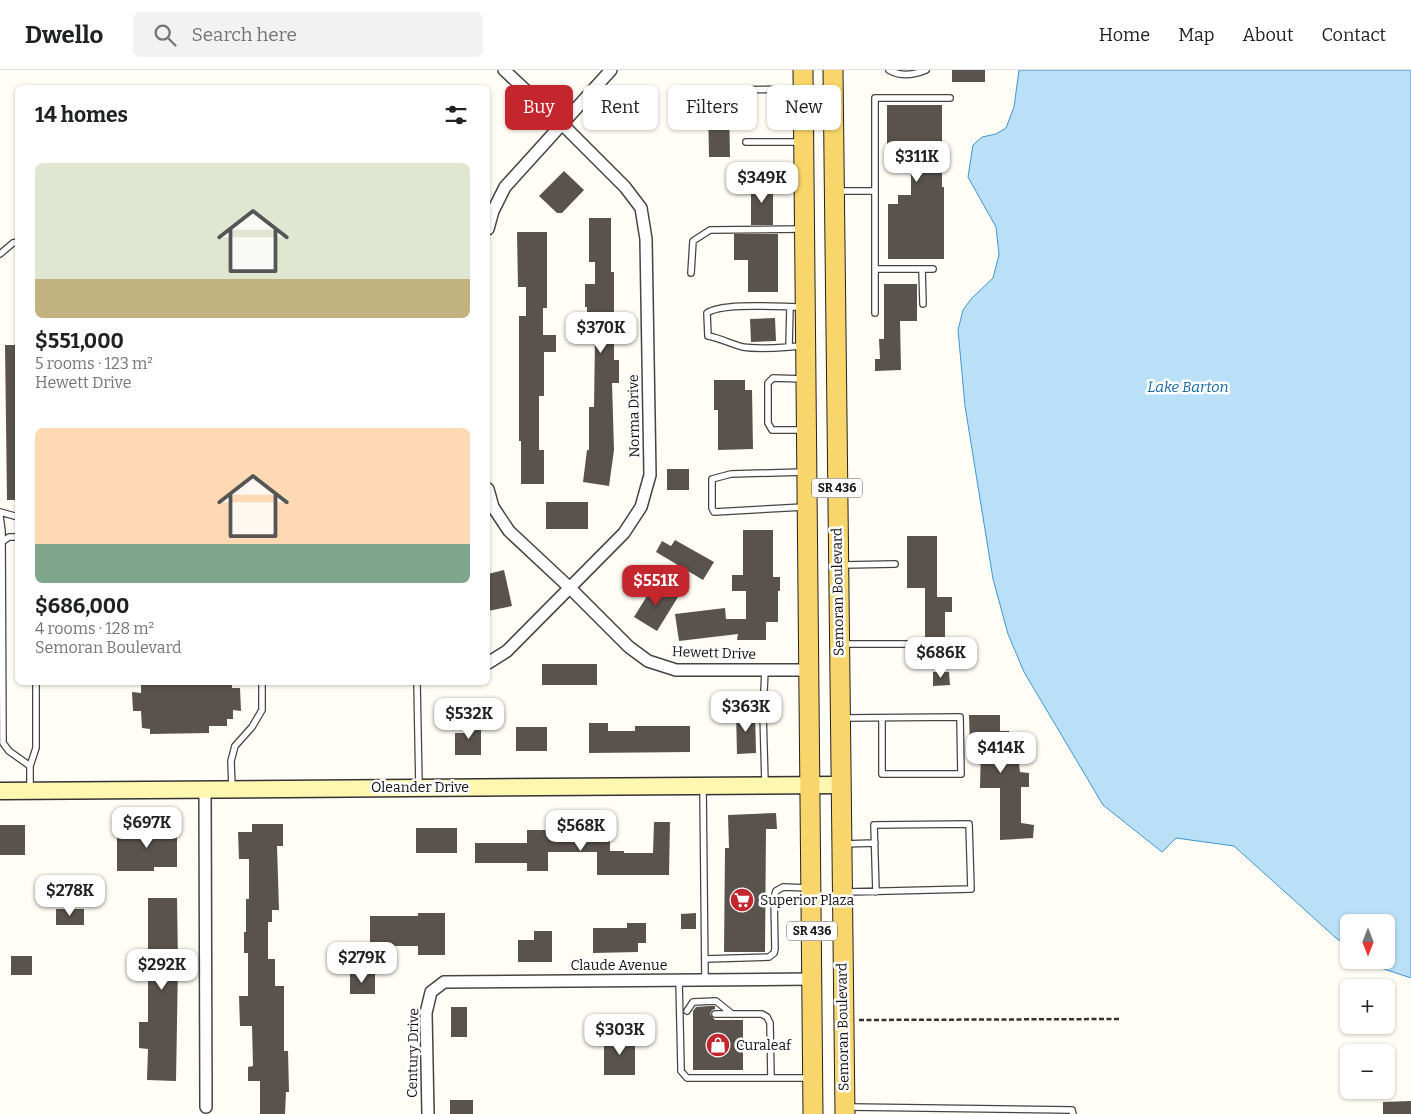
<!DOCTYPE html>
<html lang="en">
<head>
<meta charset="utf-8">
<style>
	body { margin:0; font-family:Bitter,serif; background:#f2f2f2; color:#202124; height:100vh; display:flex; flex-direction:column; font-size:19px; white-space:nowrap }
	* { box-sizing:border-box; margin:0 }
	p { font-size:16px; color:#757577 }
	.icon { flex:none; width:28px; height:28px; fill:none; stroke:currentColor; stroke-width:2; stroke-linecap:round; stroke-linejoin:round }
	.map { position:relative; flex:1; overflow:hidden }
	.sheet { position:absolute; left:15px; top:15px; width:475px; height:600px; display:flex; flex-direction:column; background:#fff; border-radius:8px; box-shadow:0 1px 4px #0004 }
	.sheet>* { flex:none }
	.top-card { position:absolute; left:505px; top:15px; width:475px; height:45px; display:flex; gap:10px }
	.needle { width:32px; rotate:180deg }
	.controls { position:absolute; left:1340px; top:844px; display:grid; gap:10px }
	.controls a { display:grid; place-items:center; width:55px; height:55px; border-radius:8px; background:#fff; box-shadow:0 1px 4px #0004; font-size:25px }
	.price { position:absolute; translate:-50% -42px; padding:0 11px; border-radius:10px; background:#fff; color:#222; font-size:16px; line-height:32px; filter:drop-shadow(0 1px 2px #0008) }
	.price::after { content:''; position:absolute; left:50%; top:30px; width:15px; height:11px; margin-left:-8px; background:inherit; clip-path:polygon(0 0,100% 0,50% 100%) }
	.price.current { background:#c4262e; color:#fff }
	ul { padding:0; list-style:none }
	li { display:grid; align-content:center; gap:10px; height:265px; padding:0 20px }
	li span { display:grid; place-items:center; height:155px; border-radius:8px; color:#555 }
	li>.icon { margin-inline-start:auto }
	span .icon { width:90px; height:90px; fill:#fffc; stroke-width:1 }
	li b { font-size:21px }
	h2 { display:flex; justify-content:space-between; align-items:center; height:60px; padding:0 20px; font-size:21px }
	.pill { padding:0 18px; border-radius:8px; background:#fff; box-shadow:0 1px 4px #0004; font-size:18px; line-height:45px }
	.pill.current { background:#c4262e; color:#fff }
	header { display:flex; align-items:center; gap:30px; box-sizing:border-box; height:70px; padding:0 25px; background:#fff; border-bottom:1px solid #e0e0e0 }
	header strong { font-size:24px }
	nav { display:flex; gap:28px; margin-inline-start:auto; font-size:18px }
	.search { width:350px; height:45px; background:#f2f2f2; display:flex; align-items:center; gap:12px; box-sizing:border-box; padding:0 18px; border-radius:8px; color:#757577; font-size:19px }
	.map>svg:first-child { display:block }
	.water { fill:#b9e0f7; stroke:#3f96cf }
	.building { fill:#5a524d }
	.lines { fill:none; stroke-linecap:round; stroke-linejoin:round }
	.lane-casing { stroke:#444; stroke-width:8 }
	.street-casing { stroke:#444; stroke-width:14 }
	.secondary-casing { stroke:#333; stroke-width:19 }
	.primary-casing { stroke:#222; stroke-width:21 }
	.path { stroke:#333; stroke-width:2.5; stroke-dasharray:5 2.5; stroke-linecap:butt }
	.lane { stroke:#fff; stroke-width:5.5 }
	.street { stroke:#fff; stroke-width:11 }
	.secondary { stroke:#fff6b0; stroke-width:16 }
	.primary { stroke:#f9d66b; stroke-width:19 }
	.labels { text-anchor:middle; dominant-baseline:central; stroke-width:5; stroke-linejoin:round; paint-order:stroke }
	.shield { fill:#fff; stroke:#585858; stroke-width:1 }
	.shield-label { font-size:12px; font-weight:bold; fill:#111 }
	.street-label { font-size:14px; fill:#111; stroke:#fff }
	.poi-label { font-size:14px; fill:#111; stroke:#fff; text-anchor:start }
	.water-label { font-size:15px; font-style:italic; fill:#1768a6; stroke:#fff }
</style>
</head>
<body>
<header>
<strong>Dwello</strong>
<div class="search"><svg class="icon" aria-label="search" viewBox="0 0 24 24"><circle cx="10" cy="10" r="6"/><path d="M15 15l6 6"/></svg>Search here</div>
<nav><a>Home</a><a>Map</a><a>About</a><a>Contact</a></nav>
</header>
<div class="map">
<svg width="1411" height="1044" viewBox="0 0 1411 1044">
	<rect width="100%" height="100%" fill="#fffdf5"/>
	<path class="water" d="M1019 0H1411V908L1381 898 1369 890H1386V852H1349V877L1336 868 1234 776 1176 768 1162 782 1103 735 1024 602 1008 564 993 509 965 336 958 260 963 240 971 229 993 208 999 185 996 157 968 107 973 75 982 67 996 64 1006 58 1014 37Z"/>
	<path class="building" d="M952 0H985V12H952Z
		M708 34H729L730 87H709Z
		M887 35H942V117H944V189H888V134H898V125H911V96H900V87H887Z
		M564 101 584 120 562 143H557L539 126Z
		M751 113H773V155H751Z
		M589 148H611V202H614V290H619V313H612L614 380 609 416 583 412 587 380H589V337H594L595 269H587V237H585V214H595V192H589Z
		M517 162H547V238H543V265H556V282H544V326H539V380H544V414H521V371H519V246H526V217H518Z
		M734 164H778V222H748V190H734Z
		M884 214H917V251H900L901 300 875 301V289H880L879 269H884Z
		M775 248 776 271 751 272 750 249Z
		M5 275H18V430H7Z
		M714 310H745V320H752L753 379 718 380V340H714Z
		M667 399H689V420H667Z
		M546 432H588V459H546Z
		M743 460H773V507H780V521H778V552H766V570H737L738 564 679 571 675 544 725 538 726 549H746V521H732V505H743Z
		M907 466H937V527H952V542H945V568H925V518H907Z
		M675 470 714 492 703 510 656 482 662 471 671 476Z
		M504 500 512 536 488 541V504Z
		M655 513 678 527 657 561 634 547Z
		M542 594H597V615H542Z
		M933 602H949L950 615 933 616Z
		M141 612H232V618H240L241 641 233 640V649H227V656H209V663L150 664V659L142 658 141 641H133L132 622 141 623Z
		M736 642H755L756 683 737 684Z
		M969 645H1000V661H1009L1011 685H1018L1020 702 1029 703V717H1021V753L1034 755 1033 768 1000 770V718H980L981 676 970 677Z
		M465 652H481V685H455V663H465Z
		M589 653H608V661H635V656H690V682L589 683Z
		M516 657H547V681H516Z
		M776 743 777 759H766L765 882H724L725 778H729L728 745Z
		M654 752H670L669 805H597V782H548V801H527V793H475V773H527V760H558V756H578V765H610V781H624V783H653Z
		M252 754H283V776H277L279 840H272V852H268V889H275V916H284V981H288L289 1022H286L285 1044H260V1011H248V997L253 996 252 956H240L239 926H248V883H244V862H246V829H249V789H239L238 762H252Z
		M0 755H25V785H0Z
		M159 758H177V797H154V801H117V760H159Z
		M416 758H457V783H416Z
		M148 828H177L178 893 176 1011 147 1010 148 979 139 978V952H148Z
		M56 839H84V855H56Z
		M418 843H445V885H418V876H370V846H418Z
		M696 843V859H681V844Z
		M627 853H646V873H638V882L593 883V858H627Z
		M534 861H552V892H518V870H534Z
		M11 886H32V905H11Z
		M350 904H375V924H350Z
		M710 936H715V939L712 940 710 944 715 950H743V1000H693V941L696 937Z
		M451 937H467V967H451Z
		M604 967H635V1005H604Z
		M450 1030H473V1044H450Z
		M1411 1031V1044H1383V1032Z"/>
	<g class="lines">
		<g class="lane-casing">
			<path id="lane" d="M889 0C901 7 914 5 926 0
				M708 22 718 20 801 19
				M746 72H801
				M837 121H875
				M0 184 13 173 18 172
				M875 199H933
				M922 199 923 234
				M691 203 693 171 710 160 802 159
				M802 237C781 237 722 232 707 243L708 266C720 268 731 274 743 277 762 280 784 277 803 276
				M875 243V28H950
				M789 277 790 237
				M804 309 773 308 768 313V353L772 360H805
				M804 437 714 442 712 438V409L731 404 804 402
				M0 442 18 447
				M0 446 2 461 3 673 9 681 30 696
				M2 472 9 467H18
				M843 495 895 494
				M843 574H970
				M765 600 763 643 765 713
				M417 612 419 717
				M844 648 960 647 961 704H882V649
				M703 717 705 909
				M30 718V696L36 678V612
				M232 718 231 691 235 676 252 657 262 640V612
				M844 774 875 773
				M846 822 971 819 969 754 874 755 876 822
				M705 889 769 887 774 883 775 879 774 828 776 821 783 817 809 818
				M679 910 681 997V1001L687 1008H809
				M687 941 693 932 716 931 732 944
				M715 944H762L767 947 770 953 771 1008
				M849 1037 1072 1040 1073 1044"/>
		</g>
		<g class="street-casing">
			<path id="street" d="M488 159 493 141 505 117 611 0
				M488 419 493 437 509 461 570 518 629 577 648 591 676 600H809
				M488 593 507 581 624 463 641 437 650 405 646 169 641 138 625 117 563 55 504 0
				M205 719 206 1037
				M428 1044 426 943 431 922 444 912 812 909"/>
		</g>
		<g class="secondary-casing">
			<path id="secondary" d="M0 721 840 715"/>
		</g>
		<g class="primary-casing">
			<path id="primary" d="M803 0 813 1044
				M833 0 845 1044"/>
		</g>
		<path class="path" d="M859 950 1121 949"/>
		<use href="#lane" class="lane"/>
		<use href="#street" class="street"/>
		<use href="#secondary" class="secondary"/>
		<use href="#primary" class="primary"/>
	</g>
	<defs>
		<g id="supermarket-disc" transform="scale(1.25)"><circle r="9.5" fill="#c4262e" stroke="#fff"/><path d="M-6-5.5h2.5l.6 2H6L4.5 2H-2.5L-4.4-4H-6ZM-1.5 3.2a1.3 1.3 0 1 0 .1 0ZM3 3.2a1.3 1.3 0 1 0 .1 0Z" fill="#fff"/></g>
		<g id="shop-disc" transform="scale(1.25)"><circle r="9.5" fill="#c4262e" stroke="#fff"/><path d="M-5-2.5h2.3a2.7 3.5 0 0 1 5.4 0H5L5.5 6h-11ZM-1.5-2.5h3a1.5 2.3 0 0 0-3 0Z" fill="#fff"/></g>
	</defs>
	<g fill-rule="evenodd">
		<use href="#supermarket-disc" x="742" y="830"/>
		<use href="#shop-disc" x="718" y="975"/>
	</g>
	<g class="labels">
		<g class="shield">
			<rect x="812" y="408.5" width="50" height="19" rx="4"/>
			<rect x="787" y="851.5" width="50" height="19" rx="4"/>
		</g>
		<g class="shield-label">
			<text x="837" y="418">SR 436</text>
			<text x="812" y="861">SR 436</text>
		</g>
		<g class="street-label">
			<text transform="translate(634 346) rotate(-91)">Norma Drive</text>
			<text transform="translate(838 522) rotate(-91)">Semoran Boulevard</text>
			<text transform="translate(714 583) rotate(2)">Hewett Drive</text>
			<text x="420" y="717">Oleander Drive</text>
			<text x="619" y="895">Claude Avenue</text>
			<text transform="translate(843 957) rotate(-91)">Semoran Boulevard</text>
			<text transform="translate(413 983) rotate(-89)">Century Drive</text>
		</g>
		<g class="poi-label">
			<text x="760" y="830">Superior Plaza</text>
			<text x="736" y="975">Curaleaf</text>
		</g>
		<g class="water-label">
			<text x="1188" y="317">Lake Barton</text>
		</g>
	</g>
</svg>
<div class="controls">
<a><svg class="needle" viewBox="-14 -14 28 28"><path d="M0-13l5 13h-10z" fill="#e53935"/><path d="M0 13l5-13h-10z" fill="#757577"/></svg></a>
<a>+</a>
<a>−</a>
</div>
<b class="price" style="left:917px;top:113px">$311K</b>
<b class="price" style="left:762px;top:134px">$349K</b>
<b class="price" style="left:601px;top:284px">$370K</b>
<b class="price current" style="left:656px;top:537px">$551K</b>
<b class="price" style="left:941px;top:609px">$686K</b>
<b class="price" style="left:746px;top:663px">$363K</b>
<b class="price" style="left:469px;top:670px">$532K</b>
<b class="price" style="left:1001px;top:704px">$414K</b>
<b class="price" style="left:147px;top:779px">$697K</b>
<b class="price" style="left:581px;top:782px">$568K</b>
<b class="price" style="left:70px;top:847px">$278K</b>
<b class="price" style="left:362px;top:914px">$279K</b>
<b class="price" style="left:162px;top:921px">$292K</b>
<b class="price" style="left:620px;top:986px">$303K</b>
<div class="top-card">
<a class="pill current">Buy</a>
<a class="pill">Rent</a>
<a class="pill">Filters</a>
<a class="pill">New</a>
</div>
<section class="sheet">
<h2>14 homes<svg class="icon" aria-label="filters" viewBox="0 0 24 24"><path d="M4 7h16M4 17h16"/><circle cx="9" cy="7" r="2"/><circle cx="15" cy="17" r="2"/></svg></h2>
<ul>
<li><span style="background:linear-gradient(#dfe7d0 75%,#c2b280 0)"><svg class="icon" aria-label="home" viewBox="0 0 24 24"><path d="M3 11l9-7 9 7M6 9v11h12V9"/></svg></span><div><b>$551,000</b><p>5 rooms · 123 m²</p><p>Hewett Drive</p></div></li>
<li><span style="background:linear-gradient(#ffd9b3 75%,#7fa58c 0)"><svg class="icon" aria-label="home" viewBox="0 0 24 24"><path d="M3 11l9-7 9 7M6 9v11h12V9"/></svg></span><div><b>$686,000</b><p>4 rooms · 128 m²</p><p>Semoran Boulevard</p></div></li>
</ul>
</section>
</div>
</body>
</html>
